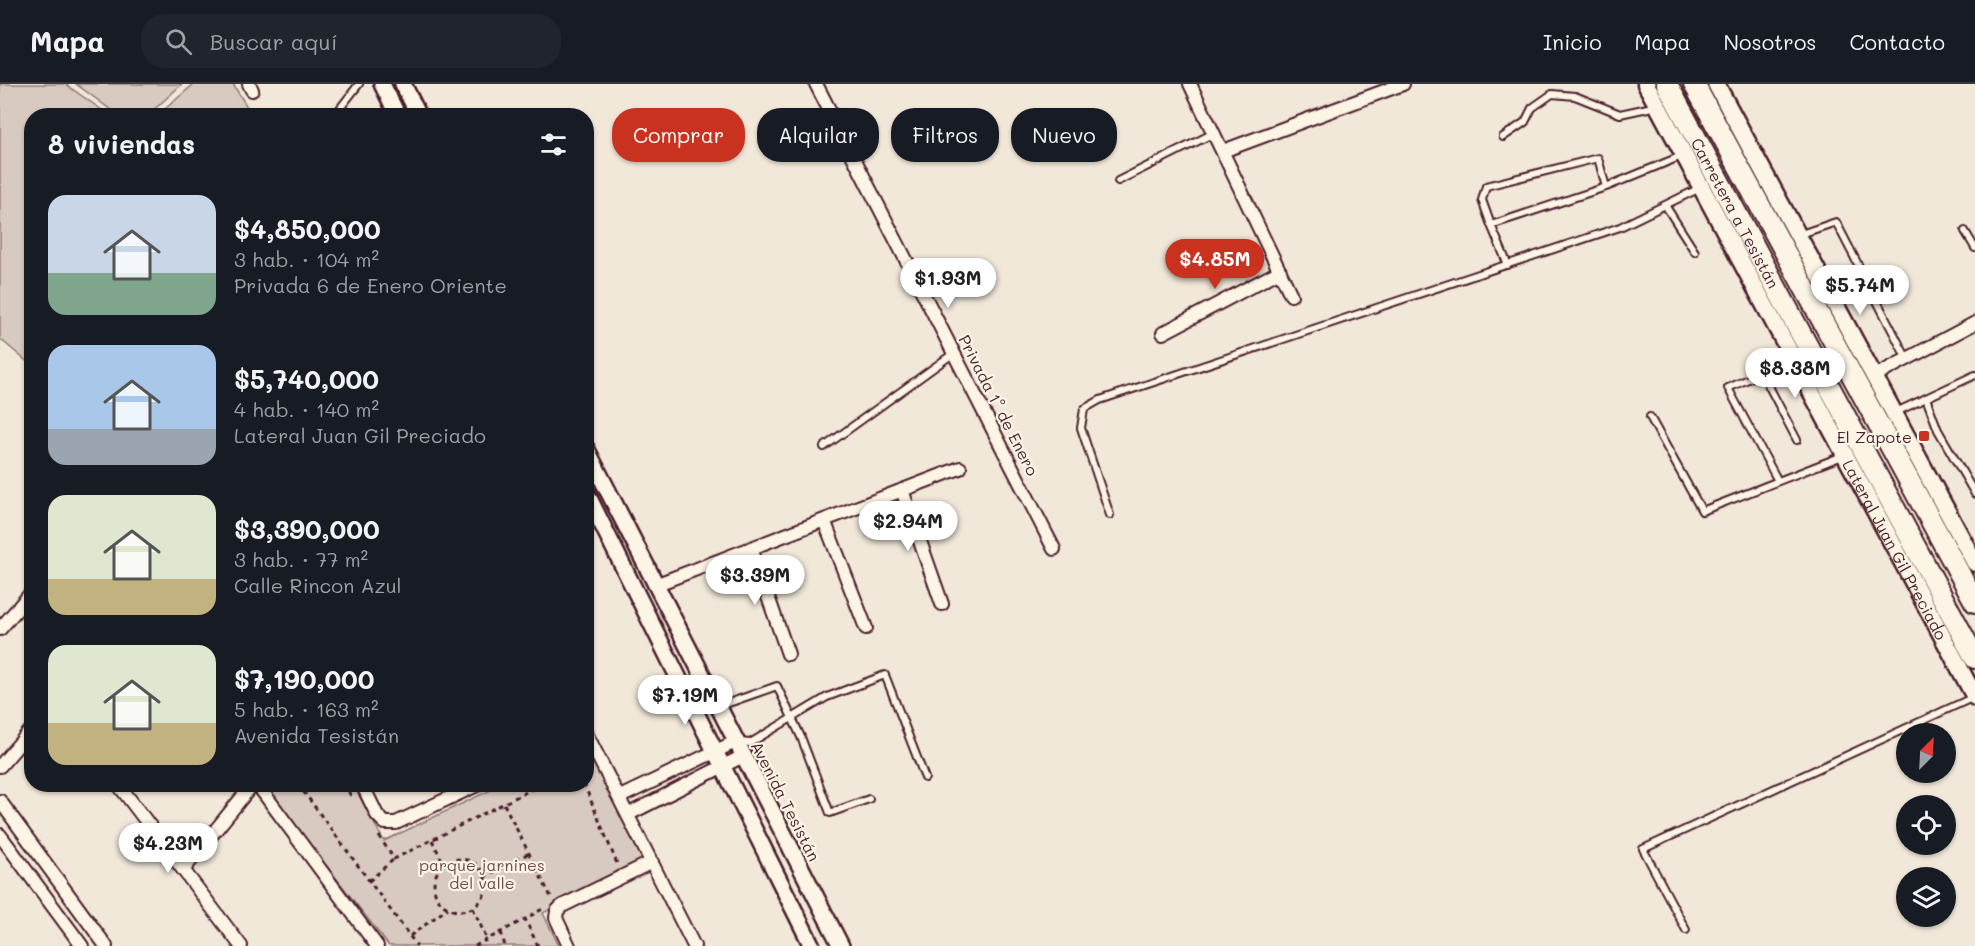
<!DOCTYPE html>
<html lang="es">
<head>
<meta charset="utf-8">
<style>
	body { margin:0; font-family:Mali,sans-serif; background:#20242c; color:#f1f3f6; height:100vh; display:flex; flex-direction:column; font-size:22px; white-space:nowrap }
	* { box-sizing:border-box; margin:0 }
	p { font-size:20px; color:#9ea1a6 }
	.icon { flex:none; width:33px; height:33px; fill:none; stroke:currentColor; stroke-width:2; stroke-linecap:round; stroke-linejoin:round }
	.map { position:relative; flex:1; overflow:hidden }
	.drawer { position:absolute; left:24px; top:24px; width:570px; height:684px; display:flex; flex-direction:column; background:#171b24; border-radius:24px; box-shadow:0 2px 4px #0004 }
	.drawer>* { flex:none }
	.banner { position:absolute; left:612px; top:24px; width:570px; height:54px; display:flex; gap:12px }
	.needle { width:39px; rotate:24deg }
	.tools { position:absolute; left:1896px; top:639px; display:grid; gap:12px }
	.tools a { display:grid; place-items:center; width:60px; height:60px; border-radius:50%; background:#171b24; box-shadow:0 2px 4px #0004; font-size:30px }
	.price { position:absolute; translate:-50% -51px; padding:0 14px; border-radius:21px; background:#fff; color:#222; font-size:20px; line-height:39px; filter:drop-shadow(0 2px 3px #0008) }
	.price::after { content:''; position:absolute; left:50%; top:36px; width:18px; height:14px; margin-left:-9px; background:inherit; clip-path:polygon(0 0,100% 0,50% 100%) }
	.price.selected { background:#c8321e; color:#fff }
	ul { padding:0; list-style:none }
	li { display:flex; align-items:center; gap:18px; height:150px; padding:0 24px }
	li span { display:grid; place-items:center; flex:none; width:168px; height:120px; border-radius:18px; color:#555 }
	li>.icon { margin-inline-start:auto }
	span .icon { width:72px; height:72px; fill:#fffc; stroke-width:1 }
	li b { font-size:26px }
	h2 { display:flex; justify-content:space-between; align-items:center; height:72px; padding:0 24px; font-size:26px }
	.pill { padding:0 21px; border-radius:24px; background:#171b24; box-shadow:0 2px 4px #0004; font-size:21px; line-height:54px }
	.pill.selected { background:#c8321e; color:#fff }
	header { display:flex; align-items:center; gap:36px; box-sizing:border-box; height:84px; padding:0 30px; background:#171b24; border-bottom:2px solid #363941 }
	header strong { font-size:28px }
	nav { display:flex; gap:33px; margin-inline-start:auto; font-size:21px }
	.search { width:420px; height:54px; background:#20242c; display:flex; align-items:center; gap:15px; box-sizing:border-box; padding:0 21px; border-radius:24px; color:#9ea1a6; font-size:22px }
	.map>svg:first-child { display:block }
	.green { fill:#d8cac0; stroke:#917476; stroke-width:1.5 }
	.lines { fill:none; stroke-linecap:round; stroke-linejoin:round }
	.service-casing { stroke:#4a1f2b; stroke-width:10 }
	.minor-casing { stroke:#4a1f2b; stroke-width:16 }
	.tertiary-casing { stroke:#4a1f2b; stroke-width:20 }
	.secondary-casing { stroke:#4a1f2b; stroke-width:21 }
	.primary-casing { stroke:#4a1f2b; stroke-width:24 }
	.path { stroke:#4a1f2b; stroke-width:3; stroke-dasharray:4.5 4.5; stroke-linecap:butt }
	.service { stroke:#fcf5e5; stroke-width:6 }
	.minor { stroke:#fcf5e5; stroke-width:12 }
	.tertiary { stroke:#fcf5e5; stroke-width:15 }
	.secondary { stroke:#fcf5e5; stroke-width:16 }
	.primary { stroke:#fcf5e5; stroke-width:20 }
	.poi-dot { fill:#c8321e; stroke:#fcf5e5; stroke-width:2 }
	.labels { text-anchor:middle; dominant-baseline:central; stroke-width:4.5; stroke-linejoin:round; paint-order:stroke }
	.street-label { font-size:16px; fill:#4a1f2b; stroke:#fcf5e5 }
	.poi-label { font-size:16px; fill:#4a1f2b; stroke:#fcf5e5; text-anchor:end }
	.park-label { font-size:16px; fill:#6e4a50; stroke:#fcf5e5 }
</style>
</head>
<body>
<header>
<strong>Mapa</strong>
<div class="search"><svg class="icon" aria-label="search" viewBox="0 0 24 24"><circle cx="10" cy="10" r="6"/><path d="M15 15l6 6"/></svg>Buscar aquí</div>
<nav><a>Inicio</a><a>Mapa</a><a>Nosotros</a><a>Contacto</a></nav>
</header>
<div class="map">
<svg width="1975" height="862" viewBox="0 0 1975 862">
	<rect width="100%" height="100%" fill="#f1e8da"/>
	<filter id="ink" filterUnits="userSpaceOnUse"><feTurbulence type="fractalNoise" baseFrequency=".0167" numOctaves="2"/><feDisplacementMap in="SourceGraphic" scale="12" xChannelSelector="R" yChannelSelector="G"/><feConvolveMatrix kernelMatrix="1 2 1 2 8 2 1 2 1" color-interpolation-filters="sRGB"/></filter>
	<g filter="url(#ink)">
		<path class="green" d="M0 0H65L109 31 32 32 31 281 0 255Z
			M76 0H182L147 32 118 31Z
			M194 0H233L252 31H158Z
			M587 668 646 775 543 829 559 862H389L269 708 274 701H353L384 757 501 701 586 700Z"/>
		<g class="lines">
			<g class="service-casing">
				<path id="service" d="M334 32 359 0
					M1503 53 1525 38 1532 24 1552 10 1575 12 1620 30 1657 22
					M1118 97 1214 49
					M1606 103 1598 74 1486 102 1482 116 1491 141 1606 103 1684 71
					M1665 121 1695 168
					M1491 141 1508 181
					M1965 147 1975 164
					M1798 151 1836 138 1907 275
					M1926 314 1938 346 1975 410
					M1894 329 1975 291
					M1650 333 1702 427 1845 371
					M824 363 954 269
					M1778 397 1728 304 1762 289 1797 356
					M1110 431 1081 344 1084 325 1100 316 1620 143 1702 103
					M720 622 777 602 801 653 830 729 869 715
					M739 658 750 659 827 613 885 591 925 694
					M1686 846 1643 765 1974 613"/>
			</g>
			<g class="minor-casing">
				<path id="minor" d="M249 0 252 6
					M816 0 1054 465
					M1190 0 1291 211
					M1223 67 1403 0
					M1163 249 1280 187
					M1873 293 1975 239
					M902 406 942 520
					M824 436 866 544
					M751 464 788 570
					M655 501 960 384
					M0 545 32 508
					M586 649 694 862
					M0 682 32 645
					M118 700 241 862
					M257 700 377 862
					M362 700 377 731 385 739H396L479 700
					M620 713 735 658
					M0 717 106 862
					M629 730 743 672
					M0 751 82 862
					M184 785 253 700
					M569 862 556 834 557 827 562 822 652 778"/>
			</g>
			<g class="tertiary-casing">
				<path id="tertiary" d="M382 0 398 32
					M403 0 419 32
					M586 364 841 862
					M586 408 812 862"/>
			</g>
			<g class="secondary-casing">
				<g id="secondary">
					<path id="s1" d="M1646 0 1975 613"/>
					<path d="M1716 0 1975 479"/>
				</g>
			</g>
			<g class="primary-casing">
				<g id="primary">
					<path id="s2" d="M1667 0 1975 574"/>
					<path d="M1694 0 1975 518"/>
				</g>
			</g>
			<path class="path" d="M298 700 417 862
				M344 700 351 712
				M584 700 618 782
				M504 720 552 815
				M379 752 394 775 542 700
				M432 756 444 780
				M434 801a26 26 0 1 1 52 0a26 26 0 1 1-52 0Z
				M484 793 529 769
				M369 797 394 775
				M473 824 487 856
				M501 848 505 862
				M410 852 448 824
				M475 862 525 835
				M538 862 525 835 544 824"/>
			<use href="#service" class="service"/>
			<use href="#minor" class="minor"/>
			<use href="#tertiary" class="tertiary"/>
			<use href="#secondary" class="secondary"/>
			<use href="#primary" class="primary"/>
		</g>
	</g>
	<rect class="poi-dot" x="1918" y="346" width="12" height="12" rx="3"/>
	<g class="labels">
		<g class="street-label">
			<text stroke="none"><textPath href="#s2" startOffset="146">Carretera a Tesistán</textPath></text>
			<text transform="translate(999 321) rotate(63)">Privada 1° de Enero</text>
			<text stroke="none"><textPath href="#s1" startOffset="528">Lateral Juan Gil Preciado</textPath></text>
			<text transform="translate(786 717) rotate(63)">Avenida Tesistán</text>
		</g>
		<g class="poi-label">
			<text x="1912" y="352">El Zapote</text>
		</g>
		<g class="park-label">
			<text x="482" y="780">parque jarnines<tspan x="482" dy="18">del valle</tspan></text>
		</g>
	</g>
</svg>
<div class="tools">
<a><svg class="needle" viewBox="-14 -14 28 28"><path d="M0-13l5 13h-10z" fill="#e53935"/><path d="M0 13l5-13h-10z" fill="#9ea1a6"/></svg></a>
<a><svg class="icon" aria-label="locate" viewBox="0 0 24 24"><circle cx="12" cy="12" r="6"/><path d="M12 2v4M12 18v4M2 12h4M18 12h4"/></svg></a>
<a><svg class="icon" aria-label="layers" viewBox="0 0 24 24"><path d="M12 4l9 5-9 5-9-5zM3 14l9 5 9-5"/></svg></a>
</div>
<b class="price selected" style="left:1215px;top:206px">$4.85M</b>
<b class="price" style="left:948px;top:225px">$1.93M</b>
<b class="price" style="left:1860px;top:232px">$5.74M</b>
<b class="price" style="left:1795px;top:315px">$8.38M</b>
<b class="price" style="left:908px;top:468px">$2.94M</b>
<b class="price" style="left:755px;top:522px">$3.39M</b>
<b class="price" style="left:685px;top:642px">$7.19M</b>
<b class="price" style="left:168px;top:790px">$4.23M</b>
<div class="banner">
<a class="pill selected">Comprar</a>
<a class="pill">Alquilar</a>
<a class="pill">Filtros</a>
<a class="pill">Nuevo</a>
</div>
<section class="drawer">
<h2>8 viviendas<svg class="icon" aria-label="filters" viewBox="0 0 24 24"><path d="M4 7h16M4 17h16"/><circle cx="9" cy="7" r="2"/><circle cx="15" cy="17" r="2"/></svg></h2>
<ul>
<li><span style="background:linear-gradient(#c9d6e8 65%,#7fa58c 0)"><svg class="icon" aria-label="home" viewBox="0 0 24 24"><path d="M3 11l9-7 9 7M6 9v11h12V9"/></svg></span><div><b>$4,850,000</b><p>3 hab. · 104 m²</p><p>Privada 6 de Enero Oriente</p></div></li>
<li><span style="background:linear-gradient(#a9c7e8 70%,#9aa5b1 0)"><svg class="icon" aria-label="home" viewBox="0 0 24 24"><path d="M3 11l9-7 9 7M6 9v11h12V9"/></svg></span><div><b>$5,740,000</b><p>4 hab. · 140 m²</p><p>Lateral Juan Gil Preciado</p></div></li>
<li><span style="background:linear-gradient(#dfe7d0 70%,#c2b280 0)"><svg class="icon" aria-label="home" viewBox="0 0 24 24"><path d="M3 11l9-7 9 7M6 9v11h12V9"/></svg></span><div><b>$3,390,000</b><p>3 hab. · 77 m²</p><p>Calle Rincon Azul</p></div></li>
<li><span style="background:linear-gradient(#dfe7d0 65%,#c2b280 0)"><svg class="icon" aria-label="home" viewBox="0 0 24 24"><path d="M3 11l9-7 9 7M6 9v11h12V9"/></svg></span><div><b>$7,190,000</b><p>5 hab. · 163 m²</p><p>Avenida Tesistán</p></div></li>
</ul>
</section>
</div>
</body>
</html>
